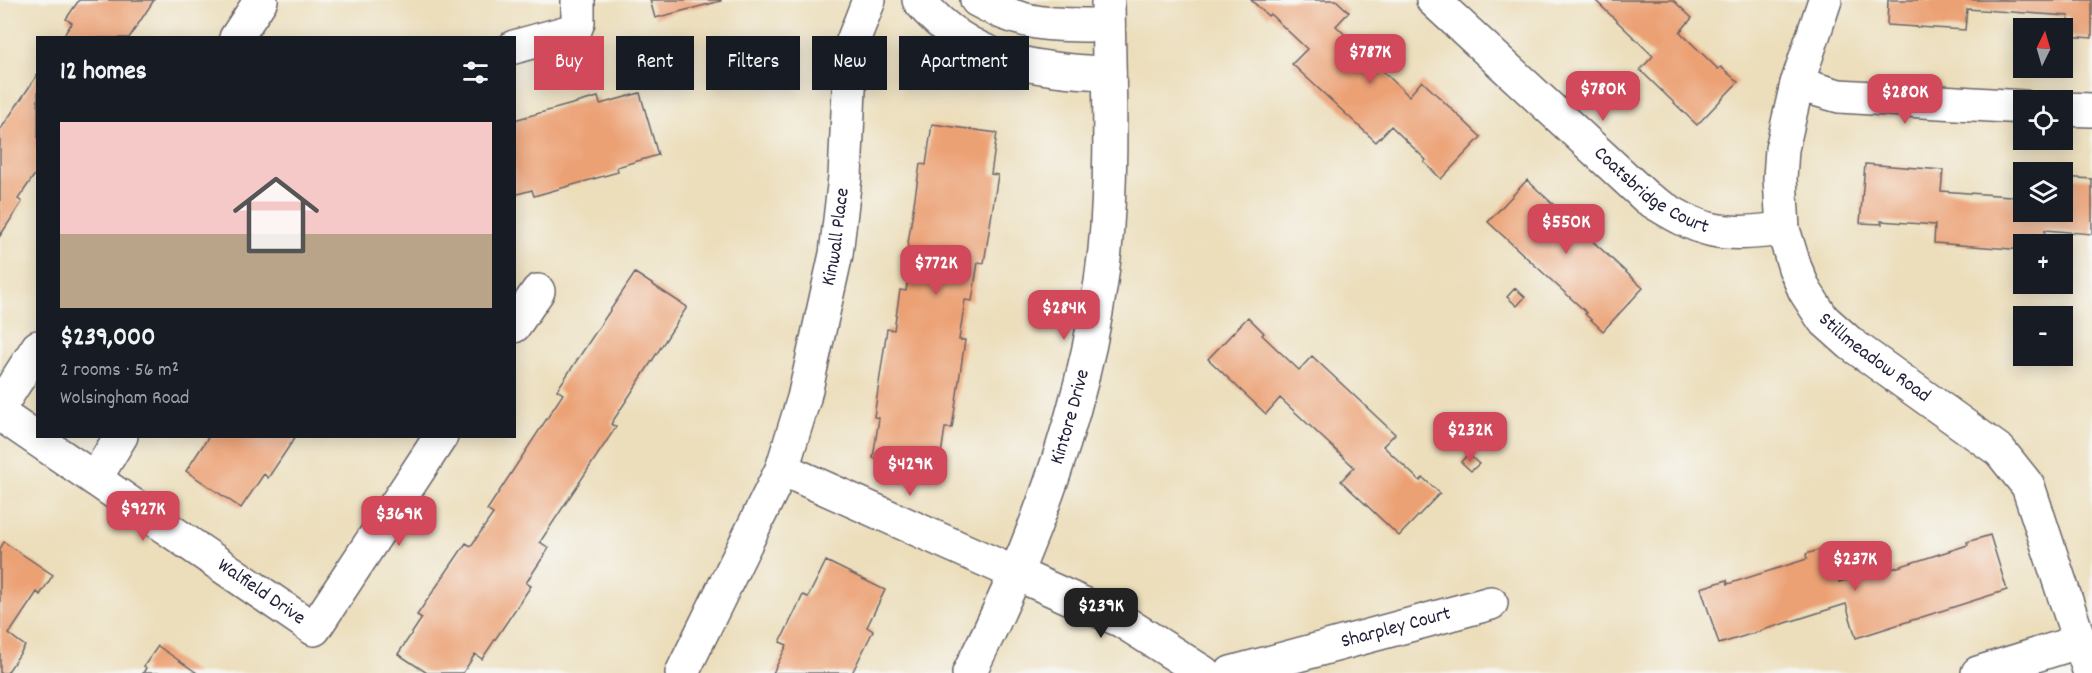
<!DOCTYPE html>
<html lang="en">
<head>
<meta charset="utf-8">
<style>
	body { margin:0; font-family:Dekko,sans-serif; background:#20242c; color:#f1f3f6; height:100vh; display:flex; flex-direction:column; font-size:22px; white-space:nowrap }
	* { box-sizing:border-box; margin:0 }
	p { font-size:20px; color:#9ea1a6 }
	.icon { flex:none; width:33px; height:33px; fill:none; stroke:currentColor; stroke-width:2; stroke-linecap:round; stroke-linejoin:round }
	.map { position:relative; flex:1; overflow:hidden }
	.panel { position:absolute; left:36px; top:36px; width:480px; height:402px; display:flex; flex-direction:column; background:#171b24; border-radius:0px; box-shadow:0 3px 15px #0003 }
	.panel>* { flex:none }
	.top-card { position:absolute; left:534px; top:36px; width:570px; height:54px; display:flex; gap:12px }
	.needle { width:39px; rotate:5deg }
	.fabs { position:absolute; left:2013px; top:18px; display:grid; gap:12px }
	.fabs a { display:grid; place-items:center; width:60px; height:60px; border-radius:0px; background:#171b24; box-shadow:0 3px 15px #0003; font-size:30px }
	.price { position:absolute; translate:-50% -51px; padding:0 14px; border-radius:12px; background:#d1495b; color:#fff; font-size:20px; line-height:39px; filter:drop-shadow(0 2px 3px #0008) }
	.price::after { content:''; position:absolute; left:50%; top:36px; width:18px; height:14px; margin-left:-9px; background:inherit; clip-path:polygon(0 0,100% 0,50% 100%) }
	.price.on { background:#222; color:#fff }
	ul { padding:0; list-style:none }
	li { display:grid; align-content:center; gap:12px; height:318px; padding:0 24px }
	li span { display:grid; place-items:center; height:186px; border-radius:0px; color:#555 }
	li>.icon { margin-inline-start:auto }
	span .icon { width:108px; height:108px; fill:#fffc; stroke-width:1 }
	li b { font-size:26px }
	h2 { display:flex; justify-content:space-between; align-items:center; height:72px; padding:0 24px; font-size:26px }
	.tag { padding:0 21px; border-radius:0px; background:#171b24; box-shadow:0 3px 15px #0003; font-size:21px; line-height:54px }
	.tag.on { background:#d1495b; color:#fff }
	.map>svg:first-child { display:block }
	.building { fill:#eca175 }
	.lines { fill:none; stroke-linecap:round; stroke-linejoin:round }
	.minor-casing { stroke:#696468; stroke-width:36 }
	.minor { stroke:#fff; stroke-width:33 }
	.labels { text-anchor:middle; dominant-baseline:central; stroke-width:4.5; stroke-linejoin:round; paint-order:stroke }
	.street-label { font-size:20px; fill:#22223b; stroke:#f6f6f2 }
</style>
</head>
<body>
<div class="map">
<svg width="2092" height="673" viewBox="0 0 2092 673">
	<rect width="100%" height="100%" fill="#f6f6f2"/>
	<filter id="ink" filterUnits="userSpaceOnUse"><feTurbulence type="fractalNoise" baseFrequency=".0167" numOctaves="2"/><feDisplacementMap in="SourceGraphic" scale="12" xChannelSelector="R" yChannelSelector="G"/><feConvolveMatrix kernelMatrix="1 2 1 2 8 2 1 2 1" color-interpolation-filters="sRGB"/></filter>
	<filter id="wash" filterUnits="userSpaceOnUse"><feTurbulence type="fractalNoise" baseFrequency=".008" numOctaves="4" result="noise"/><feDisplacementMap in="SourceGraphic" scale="24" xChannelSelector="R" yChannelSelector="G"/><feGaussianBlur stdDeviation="1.35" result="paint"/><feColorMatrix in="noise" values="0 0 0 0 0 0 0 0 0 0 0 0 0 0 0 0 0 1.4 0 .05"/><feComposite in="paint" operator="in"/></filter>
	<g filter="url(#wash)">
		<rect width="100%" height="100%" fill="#ecdebb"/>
		<g id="blocks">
			<path class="building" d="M79 0H154L129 38H62L72 23 66 19Z
				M650 0H721V1L655 18Z
				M1251 0H1336L1349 12 1336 26 1409 96 1422 81 1481 137 1441 179 1424 162 1426 160 1391 126 1376 142 1292 64 1307 49 1270 14 1268 16Z
				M1595 0H1673L1692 18 1680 32 1718 69 1721 67 1738 82 1697 125 1640 70 1653 56Z
				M1888 0H2092V38L2067 36 2069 16 1967 9 1965 30 1887 25Z
				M38 74V170L18 199 22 202 0 236V130Z
				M640 93 658 155 617 167 618 172 534 196 532 190 514 195V120L598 97 600 104Z
				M932 124 997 133 991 174 998 175 984 263 978 262 972 301 965 300 959 340H965L952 428H945L939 468 873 458 879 418 874 417 887 329 894 330 900 290 906 291 912 251 907 250 920 164 926 165Z
				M1865 164 1943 170 1941 191 2024 197V212H2062V177L2092 179V234L2045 230 2044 244H2024V250L1934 243 1935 225 1881 221 1882 224 1860 223Z
				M1527 180 1643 288 1603 331 1585 314 1587 313 1488 222Z
				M635 273 687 307 611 424 616 427 540 542 549 548 526 583 531 586 482 659 475 654 463 673H427L398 654 422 618 417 615 466 543 471 546 493 514 487 510 563 394 557 390Z
				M1515 288 1525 297 1517 306 1507 297Z
				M1248 317 1264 333 1262 335 1299 370 1312 356 1395 434 1383 446 1420 481 1423 478 1440 493 1399 536 1341 481 1354 467 1280 398 1266 414 1208 359Z
				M209 436H296L268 478 264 474 241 508 186 471Z
				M1468 454 1479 464 1471 471 1461 462Z
				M1990 535 2007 590 1856 638 1846 604 1719 644 1701 588 1727 580 1728 584 1807 559 1806 554 1828 547 1839 582 1863 575V578L1968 545 1967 542Z
				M4 542 53 575 40 595 37 592 9 634 25 646 7 673H0V549Z
				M826 561 885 590 867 627 873 631 852 673H773L787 645 780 642 803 595 808 597Z
				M158 646 197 673H143L146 668 144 666Z"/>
		</g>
	</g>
	<g filter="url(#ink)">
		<use href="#blocks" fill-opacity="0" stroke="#696468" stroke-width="1.5"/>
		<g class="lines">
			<g class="minor-casing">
				<g id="minor">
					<path d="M919 0C967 61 1037 71 1109 73"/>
					<path d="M977 0C1025 27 1054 25 1108 25"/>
					<path id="s1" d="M1433 0 1647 198C1703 233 1718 237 1783 229"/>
					<path id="s2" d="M1825 0 1797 84 1782 149 1780 178 1783 229 1795 268 1805 291 1823 319 1851 344 2000 451 2028 486 2090 673"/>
					<path d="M236 38 261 0"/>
					<path d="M514 47 575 30 578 22V0"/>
					<path d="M1797 84 1839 96 2024 107"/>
					<path d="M2062 109 2092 110"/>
					<path d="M514 326 538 291"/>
					<path d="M0 406 38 347"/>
					<path id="s3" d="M0 414 314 629 441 436"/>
					<path d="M782 469 1122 621 1204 673"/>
					<path d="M95 479 121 436"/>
					<path id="s4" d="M682 673 782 469 804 398 836 254 845 177 851 46 869 0"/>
					<path id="s5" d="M969 673C1036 541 1089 398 1105 250 1113 167 1109 83 1108 0"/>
					<path id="s6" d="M1231 673 1491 603"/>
					<path d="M1978 673 2081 641"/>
				</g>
			</g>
			<use href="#minor" class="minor"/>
		</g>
	</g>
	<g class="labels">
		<g class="street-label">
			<text stroke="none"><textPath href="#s1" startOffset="291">Coatsbridge Court</textPath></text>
			<text stroke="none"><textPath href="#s4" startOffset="466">Kinwall Place</textPath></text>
			<text stroke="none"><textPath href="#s2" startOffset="399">Stillmeadow Road</textPath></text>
			<text stroke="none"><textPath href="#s5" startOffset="276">Kintore Drive</textPath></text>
			<text stroke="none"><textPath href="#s3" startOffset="316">Walfield Drive</textPath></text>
			<text stroke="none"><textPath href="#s6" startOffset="171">Sharpley Court</textPath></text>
		</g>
	</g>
</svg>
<div class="fabs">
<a><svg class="needle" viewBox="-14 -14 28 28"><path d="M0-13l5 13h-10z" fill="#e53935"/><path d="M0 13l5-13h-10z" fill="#9ea1a6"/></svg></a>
<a><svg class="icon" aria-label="locate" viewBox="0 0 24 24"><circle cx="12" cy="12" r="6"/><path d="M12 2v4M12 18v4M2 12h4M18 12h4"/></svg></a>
<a><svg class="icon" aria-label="layers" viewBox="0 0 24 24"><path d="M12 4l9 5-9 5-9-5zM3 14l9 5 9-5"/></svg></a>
<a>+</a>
<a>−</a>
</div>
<b class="price" style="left:1370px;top:85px">$787K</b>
<b class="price" style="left:1603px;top:122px">$780K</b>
<b class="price" style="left:1905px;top:125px">$280K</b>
<b class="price" style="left:1566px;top:255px">$550K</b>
<b class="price" style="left:936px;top:296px">$772K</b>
<b class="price" style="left:1064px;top:341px">$284K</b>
<b class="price" style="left:1470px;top:463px">$232K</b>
<b class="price" style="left:910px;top:497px">$429K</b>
<b class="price" style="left:143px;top:542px">$927K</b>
<b class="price" style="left:399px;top:547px">$369K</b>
<b class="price" style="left:1855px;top:592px">$237K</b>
<b class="price on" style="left:1101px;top:639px">$239K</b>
<div class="top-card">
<a class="tag on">Buy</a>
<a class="tag">Rent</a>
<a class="tag">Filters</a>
<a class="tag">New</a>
<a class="tag">Apartment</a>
</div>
<section class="panel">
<h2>12 homes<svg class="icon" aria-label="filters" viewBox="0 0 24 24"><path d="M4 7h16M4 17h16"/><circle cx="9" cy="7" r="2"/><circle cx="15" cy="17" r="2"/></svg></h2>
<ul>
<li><span style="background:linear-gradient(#f6c9c9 60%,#b9a48a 0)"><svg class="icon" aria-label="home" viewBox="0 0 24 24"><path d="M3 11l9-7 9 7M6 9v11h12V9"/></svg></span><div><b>$239,000</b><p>2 rooms · 56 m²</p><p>Wolsingham Road</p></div></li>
</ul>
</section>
</div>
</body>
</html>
